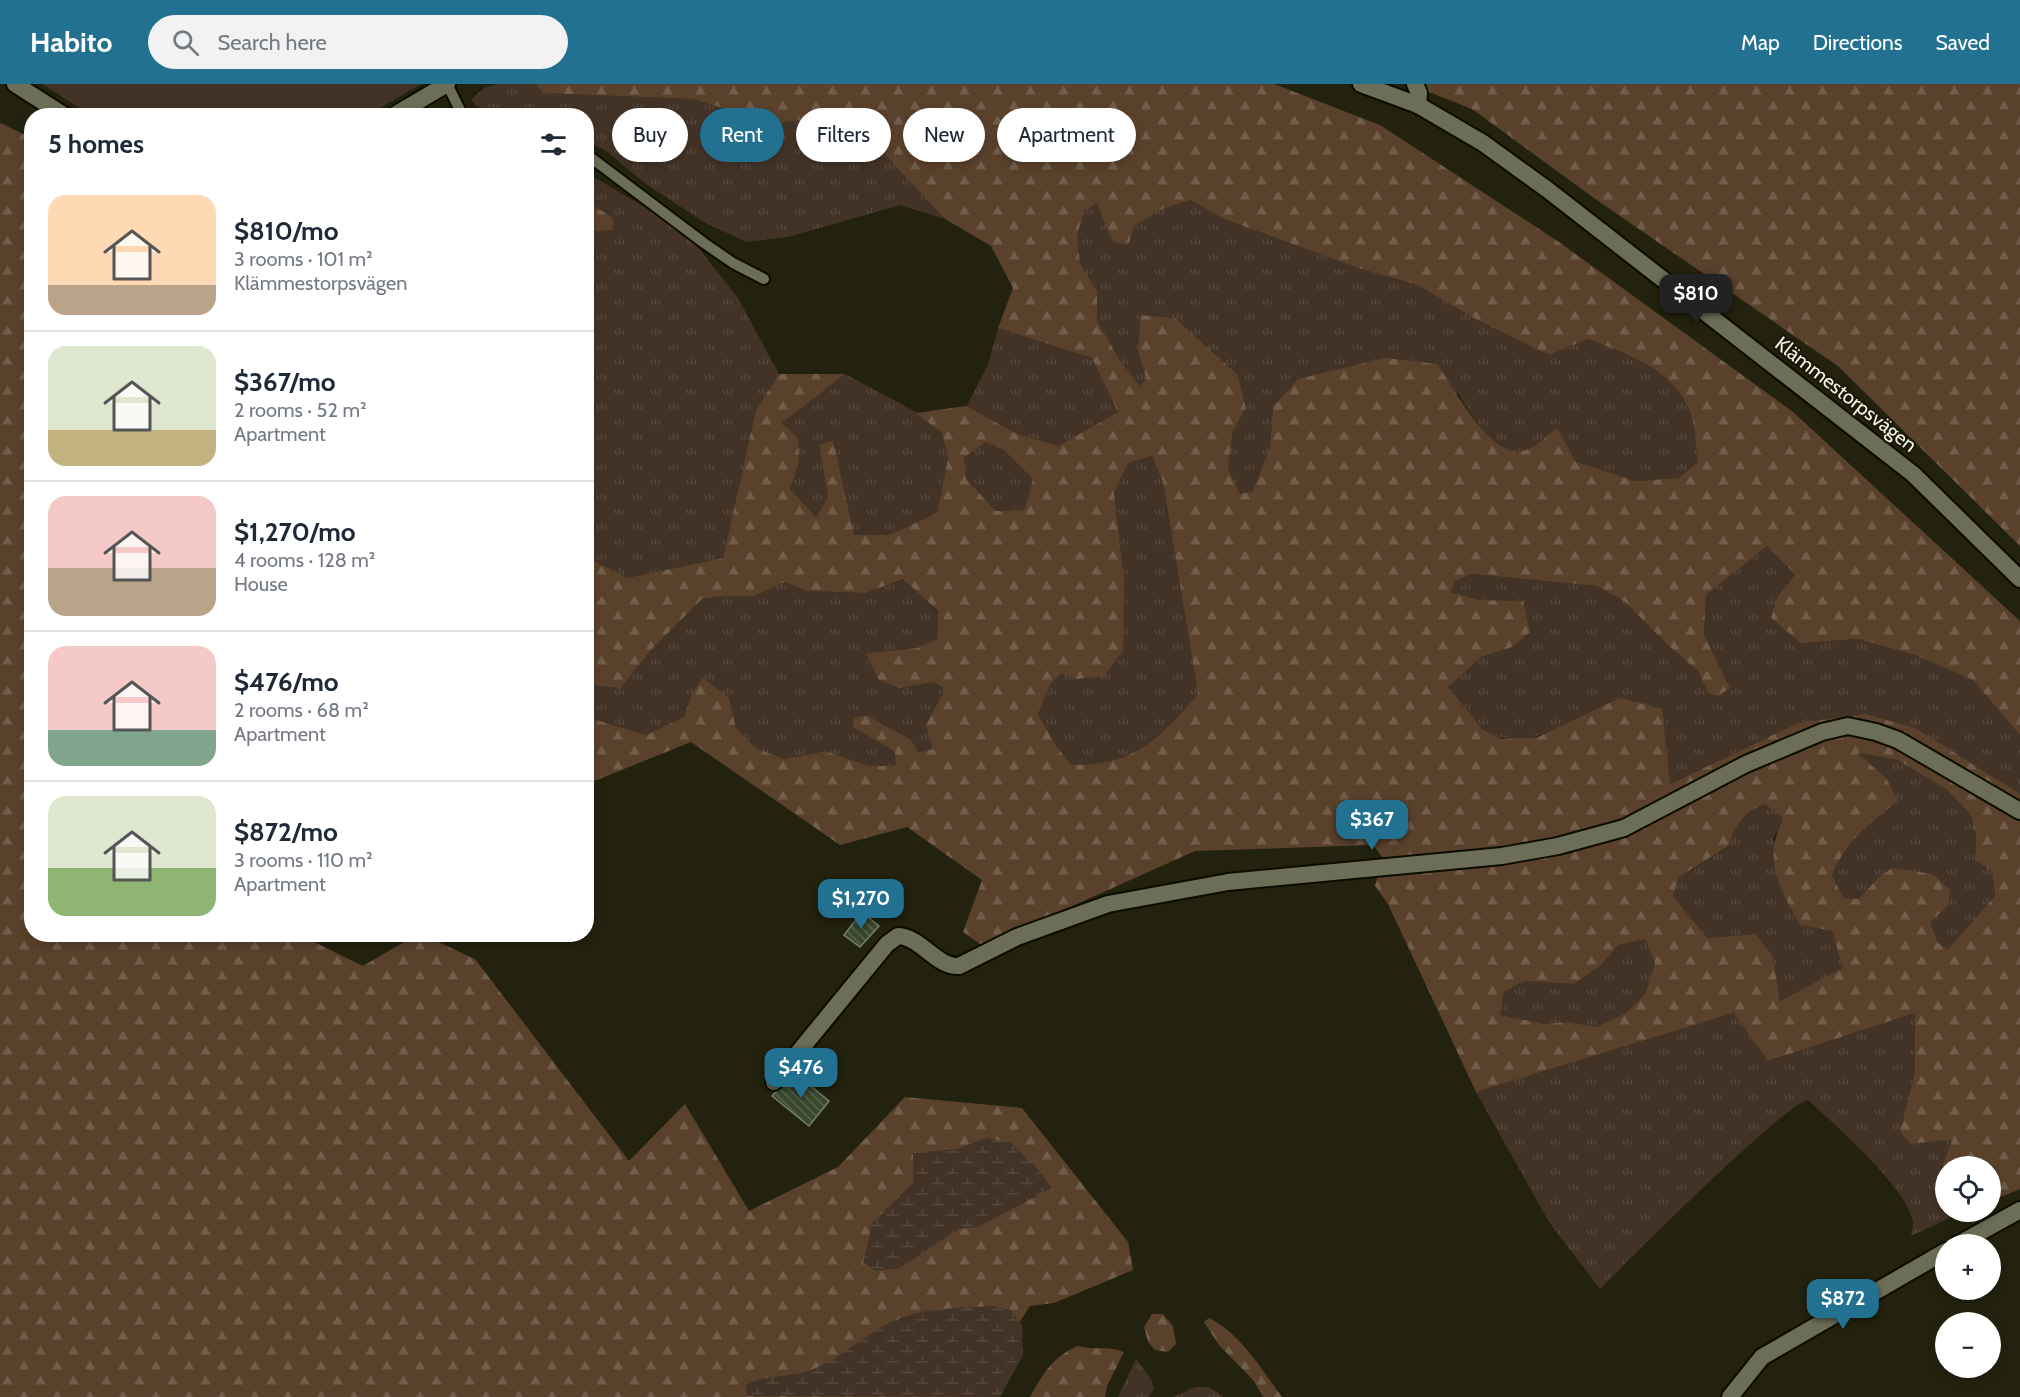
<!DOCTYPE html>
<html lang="en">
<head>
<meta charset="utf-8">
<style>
	body { margin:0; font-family:Cabin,sans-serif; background:#f2f2f3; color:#1f2937; height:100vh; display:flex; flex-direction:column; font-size:22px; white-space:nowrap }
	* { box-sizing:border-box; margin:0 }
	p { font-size:20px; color:#747a83 }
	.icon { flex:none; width:33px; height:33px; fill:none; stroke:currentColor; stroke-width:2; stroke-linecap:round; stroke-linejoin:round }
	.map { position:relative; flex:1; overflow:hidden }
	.sheet { position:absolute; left:24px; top:24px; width:570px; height:834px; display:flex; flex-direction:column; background:#fff; border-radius:24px; box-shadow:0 3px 9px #0003 }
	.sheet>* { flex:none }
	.banner { position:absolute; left:612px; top:24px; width:570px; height:54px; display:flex; gap:12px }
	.fabs { position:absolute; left:1935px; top:1072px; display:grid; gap:12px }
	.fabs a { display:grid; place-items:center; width:66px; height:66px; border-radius:50%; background:#fff; box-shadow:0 3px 9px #0003; font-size:30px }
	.price { position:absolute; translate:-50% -51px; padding:0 14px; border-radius:12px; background:#237191; color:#fff; font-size:20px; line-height:39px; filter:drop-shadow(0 2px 3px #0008) }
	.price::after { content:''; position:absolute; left:50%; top:36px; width:18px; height:14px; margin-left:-9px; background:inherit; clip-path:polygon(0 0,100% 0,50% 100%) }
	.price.active { background:#222; color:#fff }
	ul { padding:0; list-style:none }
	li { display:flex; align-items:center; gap:18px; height:150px; padding:0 24px }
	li+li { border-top:2px solid #e0e1e3 }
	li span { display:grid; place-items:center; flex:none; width:168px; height:120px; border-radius:18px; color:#555 }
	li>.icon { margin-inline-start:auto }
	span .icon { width:72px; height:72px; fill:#fffc; stroke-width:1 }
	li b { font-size:26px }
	h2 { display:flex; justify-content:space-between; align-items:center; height:72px; padding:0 24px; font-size:26px }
	.tag { padding:0 21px; border-radius:27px; background:#fff; box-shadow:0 3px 9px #0003; font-size:21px; line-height:54px }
	.tag.active { background:#237191; color:#fff }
	header { display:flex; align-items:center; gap:36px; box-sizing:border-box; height:84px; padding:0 30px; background:#237191; color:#fff }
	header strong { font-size:28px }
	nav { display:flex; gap:33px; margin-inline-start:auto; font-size:21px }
	.search { width:420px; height:54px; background:#f2f2f3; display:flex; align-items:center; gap:15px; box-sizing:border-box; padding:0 21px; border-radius:33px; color:#747a83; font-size:22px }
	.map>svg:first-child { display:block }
	.grass { fill:url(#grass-tufts) }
	.forest { fill:url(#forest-firs); fill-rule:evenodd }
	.wetland { fill:url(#wetland-marsh) }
	.garden { fill:#433327 }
	.building { fill:url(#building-back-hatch); stroke:#74806b; stroke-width:1.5 }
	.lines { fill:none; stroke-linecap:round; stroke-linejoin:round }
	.service-casing { stroke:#0c0c00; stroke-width:14 }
	.minor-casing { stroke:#0c0c00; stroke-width:20 }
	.tertiary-casing { stroke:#0c0c00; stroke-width:20 }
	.service { stroke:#6d6e57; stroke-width:10 }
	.minor { stroke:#6d6e57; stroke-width:16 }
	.tertiary { stroke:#6d6e57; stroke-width:16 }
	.labels { text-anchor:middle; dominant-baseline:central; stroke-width:4.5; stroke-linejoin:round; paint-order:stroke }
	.street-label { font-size:20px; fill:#f5f6e9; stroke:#191905 }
</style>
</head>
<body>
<header>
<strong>Habito</strong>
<div class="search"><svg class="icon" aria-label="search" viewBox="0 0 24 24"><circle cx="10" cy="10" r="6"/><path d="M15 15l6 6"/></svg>Search here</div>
<nav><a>Map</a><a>Directions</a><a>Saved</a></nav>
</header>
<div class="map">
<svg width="2020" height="1313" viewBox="0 0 2020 1313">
	<defs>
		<pattern id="grass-tufts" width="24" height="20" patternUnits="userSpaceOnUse" patternTransform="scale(1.5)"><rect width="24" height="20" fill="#433327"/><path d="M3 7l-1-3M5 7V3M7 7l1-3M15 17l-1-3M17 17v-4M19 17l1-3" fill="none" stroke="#56473c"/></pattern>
		<pattern id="forest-firs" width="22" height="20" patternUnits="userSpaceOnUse" patternTransform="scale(1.5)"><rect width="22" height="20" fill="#5a412c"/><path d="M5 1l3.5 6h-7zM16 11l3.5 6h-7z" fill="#725d4b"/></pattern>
		<pattern id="wetland-marsh" width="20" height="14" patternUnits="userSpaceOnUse" patternTransform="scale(1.5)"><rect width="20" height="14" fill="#433327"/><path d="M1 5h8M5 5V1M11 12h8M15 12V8" fill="none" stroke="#56473c"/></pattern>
		<pattern id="building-back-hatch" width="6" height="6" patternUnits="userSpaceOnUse" patternTransform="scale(1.5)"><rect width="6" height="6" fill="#3a492e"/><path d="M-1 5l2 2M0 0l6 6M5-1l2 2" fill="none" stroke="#57644c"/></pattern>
	</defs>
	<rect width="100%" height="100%" fill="#23220e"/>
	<path class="grass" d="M497 0H536L543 9 692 15 776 40 845 28 945 135 900 121 788 153 746 158 704 138 646 100 605 66 587 58 586 32 485 31 471 16 484 4Z
		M587 89 685 147 738 214 779 290 756 326 723 474 627 494 587 473V148L612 146 613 134 587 117Z
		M1190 116 1224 135 1358 184 1417 201 1479 237 1549 271 1588 255C1626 269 1670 285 1688 323 1696 338 1696 362 1698 378L1678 394 1636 397 1575 378 1557 345C1548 351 1536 363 1526 366 1497 376 1470 329 1458 309L1273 323 1270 363 1253 408 1240 410 1228 384 1233 347 1246 324 1238 291 1175 234 1140 231 1138 267 1146 295 1140 303 1119 275 1097 236V207L1080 179 1077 152 1084 127 1097 119 1106 137 1129 158 1133 142 1160 126Z
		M998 244 1092 274 1118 328 1058 362 1013 348 966 323 988 281Z
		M845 290 916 328 942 349 948 374 937 429 889 451H853L833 356 819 361 828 413 816 433 790 405 799 379 782 339Z
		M986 358 1004 366 1033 395 1024 426 996 427 966 395 964 374Z
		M1152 372 1163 398 1198 610C1159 655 1135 681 1072 681L1056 662 1038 630 1050 601 1061 589 1076 595 1124 494 1114 409 1128 379Z
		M1767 462 1795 489 1778 512 1801 559 1858 555 1915 571 1973 596 2020 651V710L1798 639 1669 700 1667 678 1620 614C1584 632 1521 674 1483 645 1469 635 1458 616 1448 602L1481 573 1512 563 1523 517 1480 516 1451 508 1454 497 1472 490 1597 502 1625 518 1668 561 1699 587 1708 609 1730 604 1704 551 1706 511Z
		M904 495 938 528 937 555 917 564 866 569 900 604 933 598 945 605 937 620 934 665 918 668C898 651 881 631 853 633V643L895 668 897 682H869L826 667 784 675 755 665 736 644 729 614 692 610 684 633 646 651 587 633 586 605 592 600 620 603 652 565 702 515 722 512H755L785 498 806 507 866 509Z
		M1855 669 1898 676 1947 706 1971 731 1976 752 1975 776 1992 787 1995 812 1948 865 1938 859 1930 838 1949 821 1877 795 1860 815 1843 814 1832 791 1841 769 1862 746 1886 694Z
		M1765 720 1783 734 1773 755 1819 845 1832 846 1844 884 1780 917 1773 872 1756 850 1707 854 1673 812 1679 793 1729 763C1732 742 1745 727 1765 720Z
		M1645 855 1655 879 1645 910 1626 929 1597 943 1568 938 1545 940 1500 931 1504 908 1524 897 1574 900 1599 883 1619 861Z
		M1735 929 1769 977 1915 929V988L1900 1047 1910 1060 1954 1054 1935 1099 1945 1112 1946 1128 1960 1129 1911 1152C1912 1148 1913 1142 1913 1138 1906 1102 1836 1042 1808 1016 1787 1018 1626 1178 1600 1205L1549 1138 1476 1008Z
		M1136 1275 1151 1295 1154 1304 1149 1313H1118Z
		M1195 1303H1209L1224 1313H1173Z"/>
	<path class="forest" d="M536 0H1274L1380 41 1559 158 1793 328 2020 537V651L1973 596 1915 571 1858 555 1801 559 1771 534 1778 512 1795 490 1767 462 1706 511 1704 551 1730 604 1718 612 1708 609 1698 587 1668 561 1625 518 1597 502 1472 490 1455 497 1451 508 1480 516 1523 517 1530 548 1512 563 1481 573 1448 603 1482 645 1502 655 1538 653 1620 614 1662 625 1670 700 1798 639 1865 630 1915 644 2020 710V1105L1991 1117 1990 1083H1946L1945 1112 1935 1100 1953 1055 1910 1060 1900 1047 1915 988V929L1768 977 1734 929 1476 1008 1388 820 1375 802 1383 774 1373 761 1195 767 983 862 963 848 982 796 907 743 840 761 691 658 587 700V633L646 651 684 633 692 610 703 594 729 614 736 644 755 664 784 675 826 667 869 682H896L895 668 853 643V633L868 632 911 656 918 668 933 665 926 641 945 605 933 598 900 604 879 596 866 569 917 564 937 555 938 527 903 495 866 509 806 507 785 498 755 512H722L702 515 652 565 620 604 592 601 587 605V473L627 494 723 474 756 326 779 290H845L782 339 798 354 799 379 790 405 816 433 828 413 819 361 833 356 854 451H889L937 429 948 374 942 349 916 329 966 322 1013 348 1058 362 1118 328 1092 274 998 244 1013 204 991 162 945 135 845 28 776 40 692 15 543 9ZM1190 116 1224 135 1358 184 1417 201 1479 237 1549 271 1588 255C1626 269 1670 285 1688 323 1696 338 1695 362 1698 378L1678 394 1636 397 1576 378 1557 344C1548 351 1537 362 1526 366 1492 379 1453 302 1437 280L1385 274 1298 295 1273 323 1270 363 1253 407 1240 410 1228 384 1233 347 1246 324 1238 291 1175 234 1140 231 1138 267 1146 295 1140 302 1119 275 1097 236V207L1080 179 1077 152 1084 127 1097 119 1113 158 1129 159 1134 142 1160 126ZM986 358 1004 366 1033 395 1024 426 996 427 966 395 964 374ZM1152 372 1163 398 1198 610C1159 655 1135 681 1072 681L1056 662 1038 630 1050 601 1061 589 1076 595 1104 592 1123 567 1124 494 1114 409 1128 379ZM1857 669 1898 676 1947 706 1971 731 1976 752 1975 776 1992 787 1995 812 1948 865 1938 859 1930 838 1949 821 1950 805 1932 790 1892 784 1877 795 1859 815 1843 814 1832 791C1847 755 1869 740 1898 717L1886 694ZM1765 720 1783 734C1763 778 1778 801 1800 841L1832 847 1843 884 1780 917 1773 872 1756 850 1707 854 1673 812 1679 793 1729 762C1733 742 1745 727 1765 720ZM1645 855 1655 879 1645 910 1626 929 1597 943 1568 938 1545 940 1500 931 1504 908 1524 897 1574 900 1599 883 1619 861Z
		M1409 0H2020V462L1838 282 1601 119 1472 25Z
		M0 39 32 54V850L300 851 363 882 416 851H423L475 875 629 1077 685 1020 749 1127 838 1083 905 1013 1022 1024 1128 1158 1133 1186 1054 1219 1030 1222 1015 1245 985 1313H0Z
		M587 117 613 134V146L587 148Z
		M1152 1230H1163L1173 1242 1176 1260 1168 1268 1155 1266 1148 1258 1144 1243Z
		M1209 1234C1240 1249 1262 1286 1282 1313H1263L1254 1297 1219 1261 1204 1238Z
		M1078 1262C1097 1267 1106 1261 1124 1268L1107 1302 1105 1313H1030C1043 1290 1053 1272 1078 1262Z"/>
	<path class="wetland" d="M987 1054 1011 1059 1038 1085 1052 1104 978 1143 959 1145 900 1184 877 1187 863 1179 872 1139 913 1099V1069L956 1065Z
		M994 1222 1010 1226 1022 1241 1023 1271 1000 1313 747 1312 746 1301C765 1290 787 1294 808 1287 836 1278 860 1254 887 1240 919 1223 958 1224 994 1222Z"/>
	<path class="garden" d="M42 0H421L368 31 92 32Z"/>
	<path class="building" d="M862 828 879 842 860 863 844 851Z
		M795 989 829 1017 809 1042 772 1012Z"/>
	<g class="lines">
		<g class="service-casing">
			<path id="service" d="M447 0 463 32
				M586 70 704 159 733 179 764 195"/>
		</g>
		<g class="minor-casing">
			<path id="minor" d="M1415 0 1419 9 1418 21
				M774 998 887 860 898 852C921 853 936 883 959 882L1017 853 1108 820 1228 798 1502 772 1558 762 1624 744 1746 680 1822 648 1848 642 1876 648 1898 656 2020 727
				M1957 1161 2020 1126
				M1730 1313 1762 1273 1946 1167"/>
		</g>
		<g class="tertiary-casing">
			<path id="tertiary" d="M15 0 65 32
				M1361 0 1418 21 1483 59 1548 106 1913 390 2020 495
				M393 32 447 0"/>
		</g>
		<use href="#service" class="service"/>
		<use href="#minor" class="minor"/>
		<use href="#tertiary" class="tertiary"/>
	</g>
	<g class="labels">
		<g class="street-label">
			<text transform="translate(1846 310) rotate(38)">Klämmestorpsvägen</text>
		</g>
	</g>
</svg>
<div class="fabs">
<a><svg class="icon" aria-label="locate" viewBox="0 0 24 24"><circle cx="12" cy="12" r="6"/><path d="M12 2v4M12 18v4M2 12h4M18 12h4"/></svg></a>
<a>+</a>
<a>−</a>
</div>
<b class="price active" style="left:1696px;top:241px">$810</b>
<b class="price" style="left:1372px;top:767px">$367</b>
<b class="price" style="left:861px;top:846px">$1,270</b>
<b class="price" style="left:801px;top:1015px">$476</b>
<b class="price" style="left:1843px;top:1246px">$872</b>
<div class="banner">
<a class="tag">Buy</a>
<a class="tag active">Rent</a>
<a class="tag">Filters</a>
<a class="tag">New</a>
<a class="tag">Apartment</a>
</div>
<section class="sheet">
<h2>5 homes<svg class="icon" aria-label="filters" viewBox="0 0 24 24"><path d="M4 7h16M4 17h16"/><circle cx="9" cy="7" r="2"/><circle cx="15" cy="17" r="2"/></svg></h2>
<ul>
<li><span style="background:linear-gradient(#ffd9b3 75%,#b9a48a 0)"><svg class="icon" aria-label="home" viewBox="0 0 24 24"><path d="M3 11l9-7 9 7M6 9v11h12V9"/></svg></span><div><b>$810/mo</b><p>3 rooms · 101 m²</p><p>Klämmestorpsvägen</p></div></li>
<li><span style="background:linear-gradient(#dfe7d0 70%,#c2b280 0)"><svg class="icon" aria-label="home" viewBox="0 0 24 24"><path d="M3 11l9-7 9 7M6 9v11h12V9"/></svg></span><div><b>$367/mo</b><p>2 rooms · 52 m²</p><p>Apartment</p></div></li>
<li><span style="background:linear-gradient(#f6c9c9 60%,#b9a48a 0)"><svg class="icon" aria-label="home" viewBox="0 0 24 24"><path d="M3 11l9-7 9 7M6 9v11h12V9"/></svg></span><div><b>$1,270/mo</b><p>4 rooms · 128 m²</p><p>House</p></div></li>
<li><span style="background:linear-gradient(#f6c9c9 70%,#7fa58c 0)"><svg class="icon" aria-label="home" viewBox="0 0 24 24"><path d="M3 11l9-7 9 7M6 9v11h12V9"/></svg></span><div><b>$476/mo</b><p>2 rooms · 68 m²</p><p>Apartment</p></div></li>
<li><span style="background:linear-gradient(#dfe7d0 60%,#8fb573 0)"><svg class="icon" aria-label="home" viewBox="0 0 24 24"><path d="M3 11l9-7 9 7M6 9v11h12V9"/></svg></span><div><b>$872/mo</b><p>3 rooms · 110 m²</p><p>Apartment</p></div></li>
</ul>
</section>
</div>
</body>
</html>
